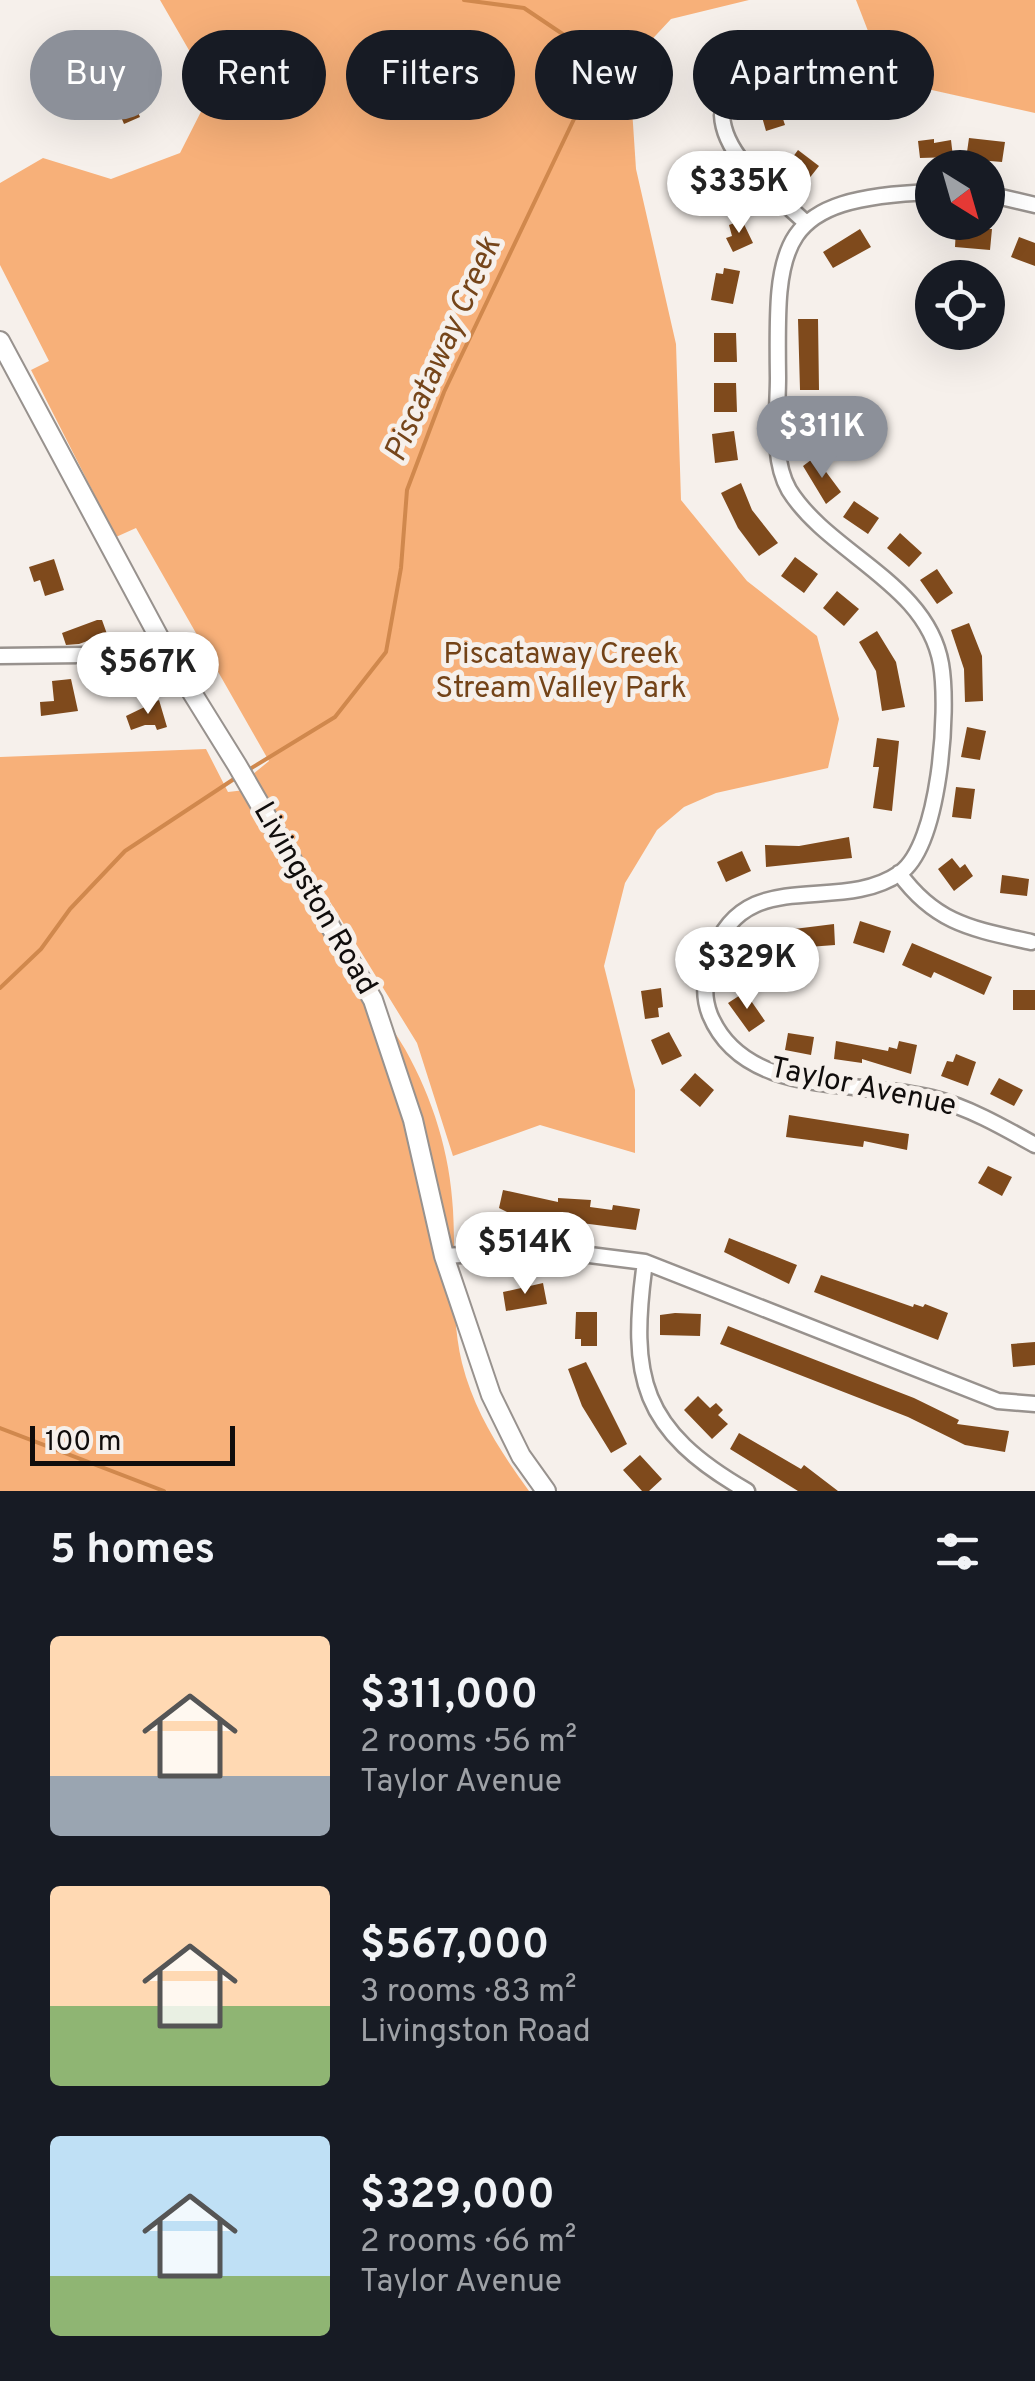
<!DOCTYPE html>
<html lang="en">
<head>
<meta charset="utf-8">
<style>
	body { margin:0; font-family:Overpass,sans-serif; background:#20242c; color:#f1f3f6; height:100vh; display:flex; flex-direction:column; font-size:38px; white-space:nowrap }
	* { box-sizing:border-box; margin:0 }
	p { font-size:32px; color:#9ea1a6 }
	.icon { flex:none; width:55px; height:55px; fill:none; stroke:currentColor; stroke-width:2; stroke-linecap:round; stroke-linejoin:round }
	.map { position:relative; height:1491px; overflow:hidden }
	.sheet { display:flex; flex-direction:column; background:#171b24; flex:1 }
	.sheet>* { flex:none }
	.banner { position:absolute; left:30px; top:30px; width:975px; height:90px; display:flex; gap:20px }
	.needle { width:65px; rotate:143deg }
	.buttons { position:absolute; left:915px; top:150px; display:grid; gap:20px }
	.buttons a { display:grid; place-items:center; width:90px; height:90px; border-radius:50%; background:#171b24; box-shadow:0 10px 40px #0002; font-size:50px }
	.scale { position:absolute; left:30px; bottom:25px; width:205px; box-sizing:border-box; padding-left:10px; border:5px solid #100d0c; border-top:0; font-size:28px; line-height:35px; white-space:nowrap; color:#100d0c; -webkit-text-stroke:8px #f6f0eb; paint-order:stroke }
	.price { position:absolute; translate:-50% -85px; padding:0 22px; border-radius:35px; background:#fff; color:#222; font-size:32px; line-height:65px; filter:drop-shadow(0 2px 5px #0008) }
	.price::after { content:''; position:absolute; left:50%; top:60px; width:30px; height:22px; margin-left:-15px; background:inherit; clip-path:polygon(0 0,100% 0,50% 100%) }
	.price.active { background:#8c9099; color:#fff }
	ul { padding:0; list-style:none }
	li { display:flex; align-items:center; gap:30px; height:250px; padding:0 50px }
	li span { display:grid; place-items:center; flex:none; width:280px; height:200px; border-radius:10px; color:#555 }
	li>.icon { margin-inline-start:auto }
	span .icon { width:120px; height:120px; fill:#fffc; stroke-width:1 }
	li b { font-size:42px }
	h2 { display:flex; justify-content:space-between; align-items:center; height:120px; padding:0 50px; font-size:42px }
	.pill { padding:0 35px; border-radius:45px; background:#171b24; box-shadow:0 10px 40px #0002; font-size:35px; line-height:90px }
	.pill.active { background:#8c9099; color:#fff }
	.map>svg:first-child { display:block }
	.green { fill:#f7b079 }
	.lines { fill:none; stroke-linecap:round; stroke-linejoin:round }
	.stream { stroke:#d0884d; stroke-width:4 }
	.building { fill:#7f4a1c }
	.minor-casing { stroke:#98928e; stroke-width:19 }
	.secondary-casing { stroke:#98928e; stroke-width:22 }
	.minor { stroke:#fff; stroke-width:14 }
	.secondary { stroke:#fff; stroke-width:18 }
	.labels { text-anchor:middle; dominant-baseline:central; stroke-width:10; stroke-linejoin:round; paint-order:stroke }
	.park-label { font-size:30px; fill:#734318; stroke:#f6f0eb }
	.street-label { font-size:30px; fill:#100d0c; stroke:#f6f0eb }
	.water-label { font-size:32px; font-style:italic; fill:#75451a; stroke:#f6f0eb }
</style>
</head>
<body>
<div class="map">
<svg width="1035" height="1491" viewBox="0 0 1035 1491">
	<rect width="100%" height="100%" fill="#f6f0eb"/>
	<path class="green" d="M160 0H749L671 19 629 64 636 169 676 344 681 500 747 581 817 636 839 719 828 768 716 793 684 807 657 830 625 883 604 966 635 1090V1153L540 1125 453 1156 417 1043 252 775 269 761 136 528 116 537 31 370 49 361 0 265V183L43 158 111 179 180 153 212 90Z
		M856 0H1035V113L887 80Z
		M206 749 228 792 245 790 405 1049C433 1099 450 1153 453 1210 456 1261 450 1312 462 1363 474 1411 500 1451 529 1491H0V757Z"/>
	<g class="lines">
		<path class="stream" d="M245 772 335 717 386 652 401 568 407 490 444 392 575 117 576 43 524 8 464 0
			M0 988 41 949 70 909 125 851 237 777
			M0 1428 164 1491"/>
	</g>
	<path class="building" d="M126 84 140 117 124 124 110 91Z
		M776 98 785 125 766 131 758 103Z
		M969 138 1005 142 1002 162 966 159Z
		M934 139V143L951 140 953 157 920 158 918 141Z
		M798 150 819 166 804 185 784 169Z
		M695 167 713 185 697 202 678 184Z
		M742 220 753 243 733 252 726 238 732 236 729 225Z
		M956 228 992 229 990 250 955 247Z
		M860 229 871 247 833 268 823 252Z
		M1019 237 1035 243V266L1011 257Z
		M724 268 740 271 733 304 711 300 716 273 723 274Z
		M798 319H818L819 390H800Z
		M714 333H736L737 362H714Z
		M714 383H736L737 412H714Z
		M798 411H818L819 451H799Z
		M734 431 738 460 715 463 712 434Z
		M815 457 841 492 826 504 803 466Z
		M741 483 752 510 778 543 759 556 738 528 721 493Z
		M854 501 879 518 868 534 843 517Z
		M900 533 922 553 909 567 887 548Z
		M795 557 818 574 804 593 781 576Z
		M54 559 64 590 45 596 40 580 34 582 29 567Z
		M937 569 953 593 937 604 920 580Z
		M837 591 859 609 844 626 823 608Z
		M97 620H102L107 634 79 644 66 645 62 633Z
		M969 623 982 656 983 701 965 702 964 669 951 630Z
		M877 631 896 662 905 707 882 711 876 671 859 642Z
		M71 679 78 711 41 716 40 702 54 701 52 681Z
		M159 700 167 727 157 730 155 725H145L131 730 126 716Z
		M967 727 986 731 980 760 961 757Z
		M877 738 899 741 892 811 873 808 879 767H873Z
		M956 787 975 789 971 819 952 817Z
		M849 837 852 858 766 867 765 845 799 846Z
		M742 851 751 871 726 882 717 862Z
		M952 858 960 868 965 864 973 876 954 891 938 869Z
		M1002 875 1029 879 1027 896 1000 893Z
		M860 921 891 931 884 953 853 943Z
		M834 924 835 945 795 948 794 929Z
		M772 929 782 946 761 958 753 941Z
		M912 943 992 977 984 995 934 972 931 978 902 965Z
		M661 988 663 1007 658 1008 659 1017 645 1019 641 991Z
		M1013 990H1035V1010H1013Z
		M745 992 765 1021 749 1032 728 1003Z
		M669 1032 682 1056 662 1065 651 1040Z
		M788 1033 814 1037 811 1055 785 1050Z
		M836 1041 888 1051 889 1047 897 1049 899 1041 917 1045 911 1074 862 1059V1063L834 1059Z
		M956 1054 976 1062 968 1086 941 1076 947 1061 953 1062Z
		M695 1073 714 1090 700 1107 680 1090Z
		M999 1078 1023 1090 1014 1106 990 1094Z
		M789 1115 909 1134 907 1150 864 1141 863 1147 786 1137Z
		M988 1166 1012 1177 1002 1196 978 1183Z
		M503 1190 558 1202V1198L591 1200 590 1207 612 1210 613 1205 640 1209 636 1230 511 1214 499 1208Z
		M729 1238 797 1265 789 1284 724 1252Z
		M821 1275 913 1307 914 1304 923 1307 925 1304 948 1313 938 1340 814 1292Z
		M543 1283 547 1304 506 1311 503 1292Z
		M576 1312H597V1346H581V1339H575Z
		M675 1313 701 1314 700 1336 660 1335V1315Z
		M728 1326 914 1398 959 1420 957 1424 1009 1431 1005 1452 965 1445 908 1417 720 1344Z
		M1035 1342V1365L1013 1367 1011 1344Z
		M586 1362 627 1444 611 1453 582 1406 568 1369Z
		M698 1396 710 1408 716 1403 723 1410 718 1415 728 1424 712 1439 684 1410Z
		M739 1433 801 1469 804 1465 838 1491H798L730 1449Z
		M640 1455 662 1479 649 1491H642L623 1470Z"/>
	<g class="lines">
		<g class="minor-casing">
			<path id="minor" d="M722 115C724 159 776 194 806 223
				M932 192C777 198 776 240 778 378 778 412 771 459 789 490 829 554 927 583 941 664 949 710 940 845 900 873 838 916 744 862 712 956 705 976 702 995 710 1015 745 1099 859 1079 932 1098 968 1107 1003 1127 1035 1145
				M988 194 1035 205
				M0 656 168 654
				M899 873C936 924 973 929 1031 942
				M444 1256 550 1250 645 1262 998 1401 1035 1404
				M645 1262C629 1378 641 1430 747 1491"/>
		</g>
		<g class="secondary-casing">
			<path id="secondary" d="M0 341 168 654 237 765 373 1000 413 1120 444 1256 491 1395 521 1456 546 1491"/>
		</g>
		<use href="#minor" class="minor"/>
		<use href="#secondary" class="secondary"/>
	</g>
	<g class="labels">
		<g class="park-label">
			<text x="561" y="655">Piscataway Creek<tspan x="561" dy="34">Stream Valley Park</tspan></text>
		</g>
		<g class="street-label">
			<text transform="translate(314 899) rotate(60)">Livingston Road</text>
			<text transform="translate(863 1088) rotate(12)">Taylor Avenue</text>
		</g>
		<g class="water-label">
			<text transform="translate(444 350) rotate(-66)">Piscataway Creek</text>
		</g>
	</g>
</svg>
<div class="buttons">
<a><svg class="needle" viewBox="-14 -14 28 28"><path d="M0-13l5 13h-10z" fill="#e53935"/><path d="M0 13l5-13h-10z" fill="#9ea1a6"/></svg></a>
<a><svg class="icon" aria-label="locate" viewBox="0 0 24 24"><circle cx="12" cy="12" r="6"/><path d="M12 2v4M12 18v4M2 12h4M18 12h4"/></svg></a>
</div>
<div class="scale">100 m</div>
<b class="price" style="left:739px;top:236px">$335K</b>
<b class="price active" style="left:822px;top:481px">$311K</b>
<b class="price" style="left:148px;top:717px">$567K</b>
<b class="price" style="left:747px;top:1012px">$329K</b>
<b class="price" style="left:525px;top:1297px">$514K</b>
<div class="banner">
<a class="pill active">Buy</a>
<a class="pill">Rent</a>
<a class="pill">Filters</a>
<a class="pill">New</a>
<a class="pill">Apartment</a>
</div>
</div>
<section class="sheet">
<h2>5 homes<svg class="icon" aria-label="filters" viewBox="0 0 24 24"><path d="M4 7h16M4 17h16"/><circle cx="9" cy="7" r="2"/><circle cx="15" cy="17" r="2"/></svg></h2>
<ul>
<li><span style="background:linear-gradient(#ffd9b3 70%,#9aa5b1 0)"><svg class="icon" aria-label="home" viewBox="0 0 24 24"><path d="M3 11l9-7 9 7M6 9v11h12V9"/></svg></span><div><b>$311,000</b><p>2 rooms · 56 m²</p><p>Taylor Avenue</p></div></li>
<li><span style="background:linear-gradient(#ffd9b3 60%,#8fb573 0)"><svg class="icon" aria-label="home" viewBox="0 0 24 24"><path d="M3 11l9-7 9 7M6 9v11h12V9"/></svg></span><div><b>$567,000</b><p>3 rooms · 83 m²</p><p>Livingston Road</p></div></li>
<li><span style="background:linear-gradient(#bfe0f5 70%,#8fb573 0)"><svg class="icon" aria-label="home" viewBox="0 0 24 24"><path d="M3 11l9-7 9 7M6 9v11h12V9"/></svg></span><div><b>$329,000</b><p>2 rooms · 66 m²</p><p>Taylor Avenue</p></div></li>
</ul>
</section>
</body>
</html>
